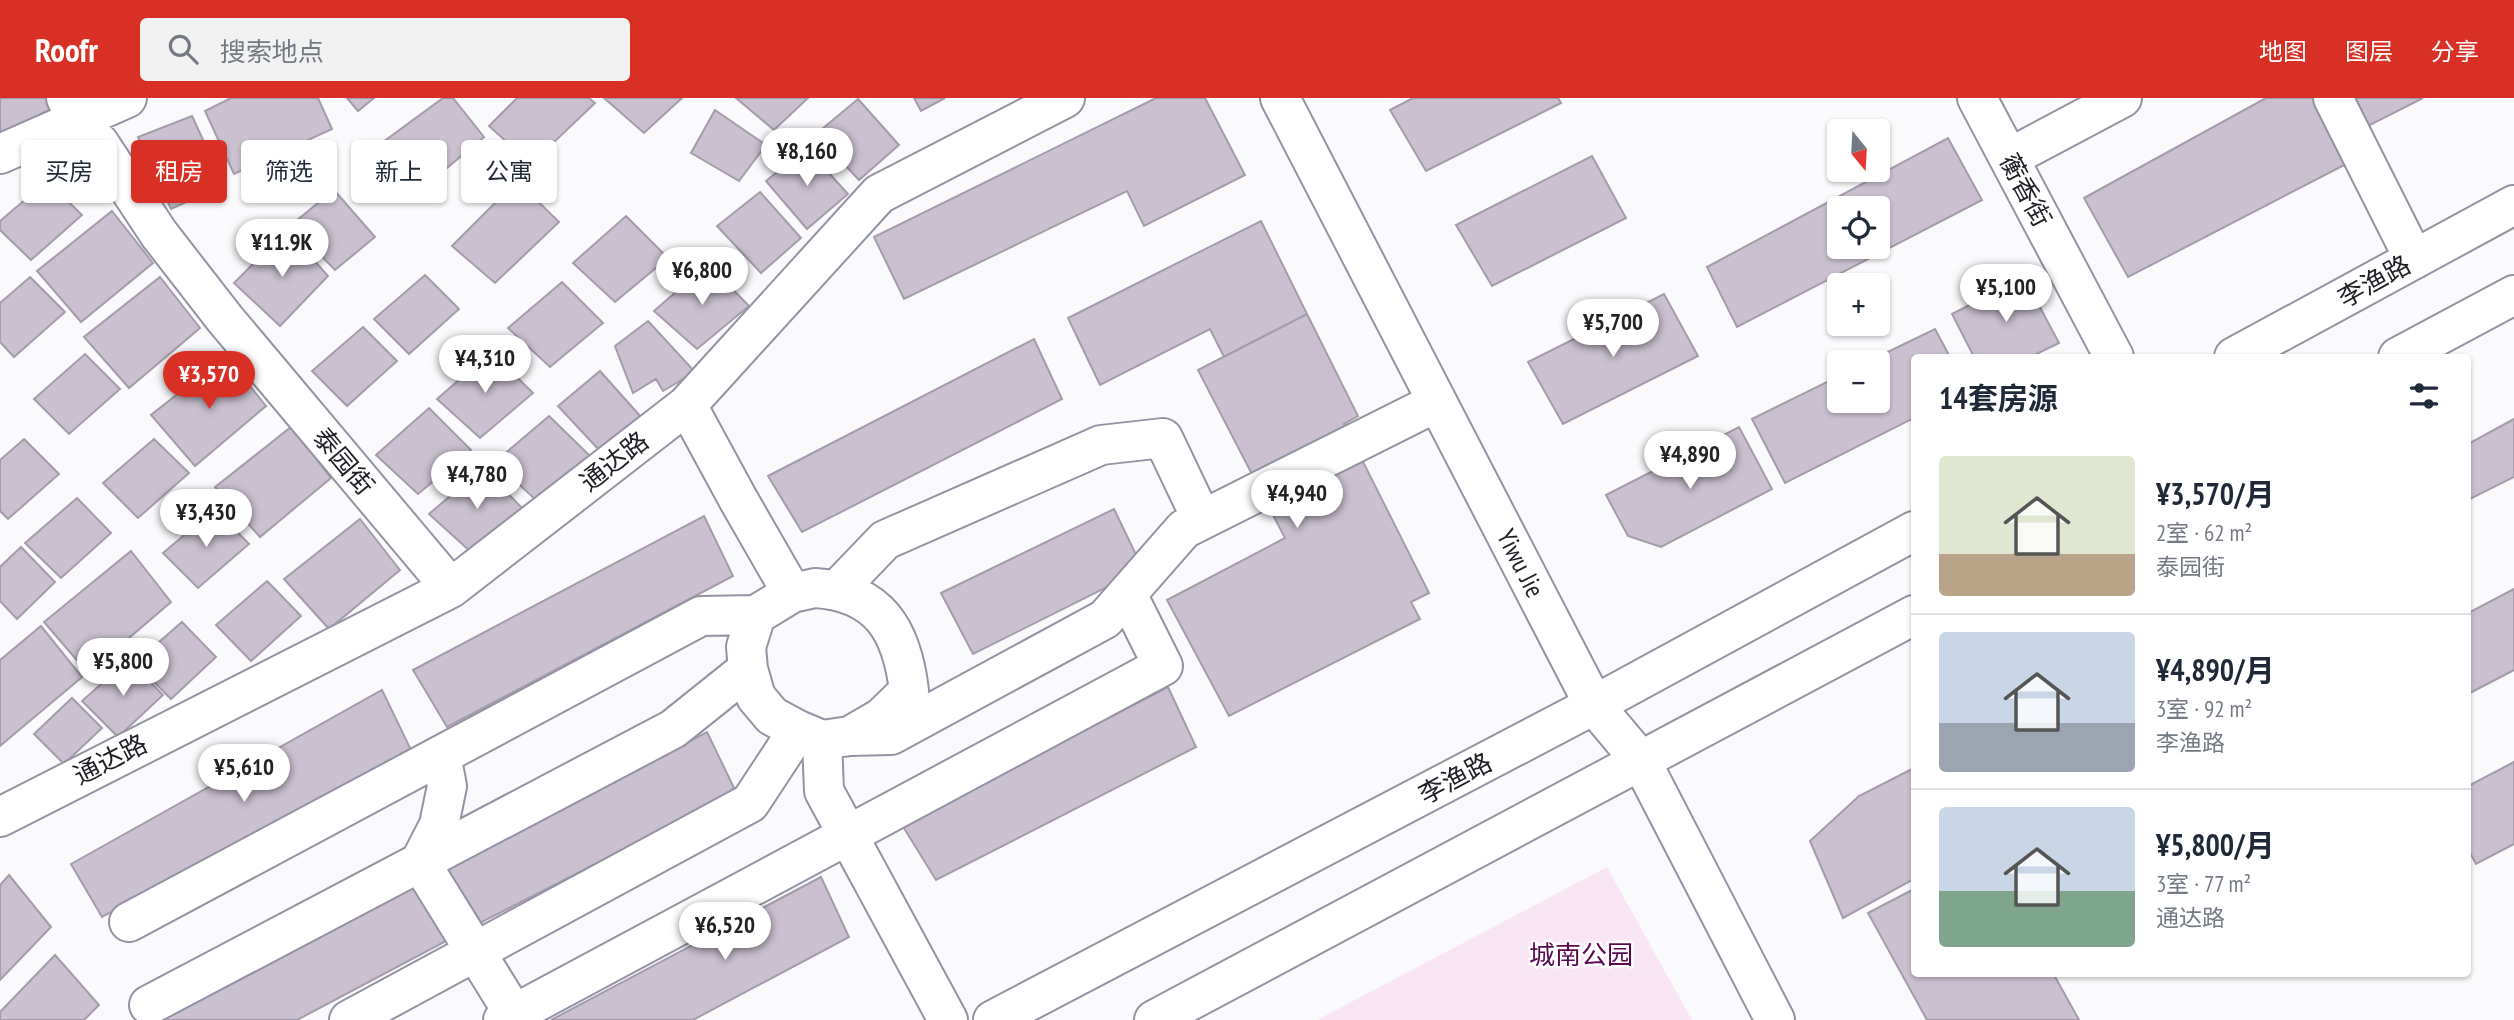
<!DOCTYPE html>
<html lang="zh">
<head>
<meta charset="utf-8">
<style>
	body { margin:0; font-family:"PT Sans Narrow","Noto Sans SC",sans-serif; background:#f2f2f3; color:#1f2937; height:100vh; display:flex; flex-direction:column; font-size:26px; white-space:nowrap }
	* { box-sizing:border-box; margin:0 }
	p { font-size:23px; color:#747a83 }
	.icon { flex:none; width:38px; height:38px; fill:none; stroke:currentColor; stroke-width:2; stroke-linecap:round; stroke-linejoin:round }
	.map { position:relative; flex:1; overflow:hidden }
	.details { position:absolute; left:1911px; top:256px; width:560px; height:623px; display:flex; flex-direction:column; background:#fff; border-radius:7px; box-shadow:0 2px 5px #0004 }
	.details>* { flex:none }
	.guide { position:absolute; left:21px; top:42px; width:665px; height:63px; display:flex; gap:14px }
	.needle { width:46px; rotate:162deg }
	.fabs { position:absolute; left:1827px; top:21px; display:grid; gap:14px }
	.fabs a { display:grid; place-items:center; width:63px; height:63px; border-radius:7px; background:#fff; box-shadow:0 2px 5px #0004; font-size:35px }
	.price { position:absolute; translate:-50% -60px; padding:0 16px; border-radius:24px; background:#fff; color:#222; font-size:23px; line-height:46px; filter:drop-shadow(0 2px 4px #0008) }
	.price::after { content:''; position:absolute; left:50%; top:42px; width:21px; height:16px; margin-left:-10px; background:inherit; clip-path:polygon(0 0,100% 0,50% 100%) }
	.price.active { background:#d93025; color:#fff }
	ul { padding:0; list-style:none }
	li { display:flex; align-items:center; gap:21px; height:175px; padding:0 28px }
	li+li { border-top:2px solid #e0e1e3 }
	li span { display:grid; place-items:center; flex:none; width:196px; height:140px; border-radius:7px; color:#555 }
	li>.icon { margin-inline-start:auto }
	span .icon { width:84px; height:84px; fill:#fffc; stroke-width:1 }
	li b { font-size:30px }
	h2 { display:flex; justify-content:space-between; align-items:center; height:84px; padding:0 28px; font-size:30px }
	.chip { padding:0 24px; border-radius:7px; background:#fff; box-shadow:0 2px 5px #0004; font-size:24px; line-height:63px }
	.chip.active { background:#d93025; color:#fff }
	header { display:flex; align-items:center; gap:42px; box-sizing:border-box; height:98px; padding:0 35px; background:#d93025; color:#fff }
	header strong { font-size:33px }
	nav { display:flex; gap:38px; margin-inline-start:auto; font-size:24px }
	.search { width:490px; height:63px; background:#f2f2f3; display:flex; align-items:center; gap:18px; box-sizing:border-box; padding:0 24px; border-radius:7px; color:#747a83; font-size:26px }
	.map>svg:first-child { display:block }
	.green { fill:#fae5f4 }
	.building { fill:#cac0d0; stroke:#a59cab; stroke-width:2; fill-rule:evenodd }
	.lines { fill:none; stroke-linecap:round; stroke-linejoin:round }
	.minor-casing { stroke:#9493a3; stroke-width:42 }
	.major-casing { stroke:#9493a3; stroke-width:42 }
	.minor { stroke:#fff; stroke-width:38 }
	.major { stroke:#fff; stroke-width:38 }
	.labels { text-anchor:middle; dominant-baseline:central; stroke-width:5; stroke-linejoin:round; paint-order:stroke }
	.street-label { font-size:26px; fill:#201f26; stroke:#fff }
	.park-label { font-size:26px; fill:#5b0850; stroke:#fff }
</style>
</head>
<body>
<header>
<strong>Roofr</strong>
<div class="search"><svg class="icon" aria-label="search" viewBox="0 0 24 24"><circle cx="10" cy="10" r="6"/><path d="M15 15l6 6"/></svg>搜索地点</div>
<nav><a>地图</a><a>图层</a><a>分享</a></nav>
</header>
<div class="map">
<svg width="2514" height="922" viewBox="0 0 2514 922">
	<rect width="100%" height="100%" fill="#fafafd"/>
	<path class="green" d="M1607 769 1692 922H1317Z"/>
	<path class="building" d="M0 0H53L57 8 0 37Z
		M231 0H318L332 31 234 76 205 13Z
		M347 0H374L358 13Z
		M443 0H453L484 39 406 104 368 55Z
		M517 0H589L595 5 531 66 489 28Z
		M604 0H682L644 35Z
		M736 0H808L774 32Z
		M914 0H945L921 13Z
		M1156 0H1205L1245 77 1144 128 1127 93 904 201 874 139Z
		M1413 0H1558L1561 5 1426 73 1390 12Z
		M2266 0H2318L2350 64 2128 179 2084 100Z
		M2352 0H2423L2368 28Z
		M858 1 899 47 859 82 816 36Z
		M715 12 766 47 739 83 691 55Z
		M192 18 224 87 171 111 138 39Z
		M1948 40 1982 102 1737 229 1707 169ZM1839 110H1878V149H1839Z
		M806 50 848 96 807 131 766 83Z
		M1592 58 1626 120 1492 188 1456 127Z
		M47 83 82 117 31 162 0 132V123Z
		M517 83 559 124 495 185 452 148Z
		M334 92 375 139 335 172 291 127Z
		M760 94 801 140 761 175 717 128Z
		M112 113 153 165 81 224 37 173Z
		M626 118 668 160 615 204 573 165Z
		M1261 123 1307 216 1224 259 1210 231 1100 287 1068 220Z
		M287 132 328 178 280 228 234 185Z
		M708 166 749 208 697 251 654 213Z
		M425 177 459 211 409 256 374 221Z
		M30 179 65 214 14 259 0 244V205Z
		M160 179 200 230 129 290 84 239Z
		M2024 179 2059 245 2030 259H1974L1952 216Z
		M562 184 603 225 550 269 508 230Z
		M1664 196 1698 258 1563 326 1528 264Z
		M1307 216 1358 318 1344 326 1429 495 1411 504 1420 521 1229 618 1167 502 1285 440 1198 272Z
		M648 223 695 274 663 293 656 281 633 295 615 248Z
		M363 229 397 263 347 308 312 273Z
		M1935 231 1950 259H1914V320L1785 385 1752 321 1839 278V303H1878V264H1867Z
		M1034 241 1062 301 802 434 768 378Z
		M491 254 533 295 480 340 437 301Z
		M85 256 120 291 69 336 34 301Z
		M226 258 266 308 195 368 151 317Z
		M600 273 641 319 601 354 558 308Z
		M429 310 471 352 418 396 376 357Z
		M549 318 591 359 537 403 495 364Z
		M2514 321V379L2468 402V346Z
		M291 329 331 380 260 439 215 389Z
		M1739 329 1772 391 1661 449 1628 438 1606 397Z
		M24 341 59 376 8 421 0 413V362Z
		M154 341 189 375 138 420 103 385Z
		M483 370 524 412 472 455 429 416Z
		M77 400 111 435 61 480 25 445Z
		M215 411 249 446 198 490 163 455Z
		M1114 411 1143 471 973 556 941 495Z
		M704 418 733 478 447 629 413 572Z
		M360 421 400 472 329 531 284 481Z
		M21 449 55 484 17 521 0 503V469Z
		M131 453 171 504 88 575 44 524Z
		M267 483 301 518 251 563 216 527Z
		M2514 491V572L2468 596V515Z
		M182 524 216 559 171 601 135 565Z
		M41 528 82 579 0 648V562Z
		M128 562 163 597 118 639 82 603Z
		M1168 589 1196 649 936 782 902 727Z
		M382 592 411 652 102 819 71 766Z
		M72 600 102 630 64 666 34 636Z
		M707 634 736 694 476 827 442 772Z
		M2514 664V746L2476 766 2468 751V688Z
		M1914 670V781L1843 820 1810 743 1859 698Z
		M9 777 51 829 0 882V787Z
		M821 779 849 839 693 922H551Z
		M418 783 446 843 297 922H155Z
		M1914 791V875H2053L2079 922H1927L1868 815Z
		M55 857 99 907 84 922H0V914Z"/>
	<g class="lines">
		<g class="minor-casing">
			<path id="minor" d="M66 0 77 22 99 45 159 136 225 221 451 490
				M1280 0 1594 607 1641 663 1775 922
				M1977 0 2114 259
				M2333 0 2414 161
				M0 56 127 0
				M2009 60 2122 0
				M687 307 738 401 792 495
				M815 490C879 494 902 532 909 593L881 620 850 638 822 642 798 632 772 618 756 599 748 571 746 549 756 517 792 495Z
				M838 491 885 442 1101 347 1163 340 1202 422
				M850 638 891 637 1105 521 1184 431 1437 304
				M822 642 824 693 948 922
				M441 657 447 688 439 727 420 764 514 916
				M0 719 451 490 687 307 879 96 1065 0
				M129 824 701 518 756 517
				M149 907 673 631 748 571
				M349 922 750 705 798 632
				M503 922 1163 568 1127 496"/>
		</g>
		<g class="major-casing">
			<path id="major" d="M2234 259 2514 107
				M2398 259 2514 197
				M993 922 1594 607 1914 433
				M1154 922 1914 517"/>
		</g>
		<use href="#minor" class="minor"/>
		<use href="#major" class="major"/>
	</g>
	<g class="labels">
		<g class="street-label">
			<text transform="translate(2026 92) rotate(62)">蘅香街</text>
			<text transform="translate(2374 183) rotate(-29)">李渔路</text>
			<text transform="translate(344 363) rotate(50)">泰园街</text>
			<text transform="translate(614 363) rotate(-38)">通达路</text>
			<text transform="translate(1521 465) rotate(63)">Yiwu Jie</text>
			<text transform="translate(110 661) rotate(-27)">通达路</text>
			<text transform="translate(1455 680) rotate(-28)">李渔路</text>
		</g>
		<g class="park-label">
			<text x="1581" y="856">城南公园</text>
		</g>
	</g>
</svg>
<div class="fabs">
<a><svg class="needle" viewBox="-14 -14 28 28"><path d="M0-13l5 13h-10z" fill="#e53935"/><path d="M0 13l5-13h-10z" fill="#747a83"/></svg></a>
<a><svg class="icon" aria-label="locate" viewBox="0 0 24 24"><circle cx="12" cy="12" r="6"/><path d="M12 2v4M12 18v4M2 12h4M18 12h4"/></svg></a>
<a>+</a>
<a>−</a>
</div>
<b class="price" style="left:807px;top:90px">¥8,160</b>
<b class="price" style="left:282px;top:181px">¥11.9K</b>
<b class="price" style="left:702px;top:209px">¥6,800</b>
<b class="price" style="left:2006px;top:226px">¥5,100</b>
<b class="price" style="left:1613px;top:261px">¥5,700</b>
<b class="price" style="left:485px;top:297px">¥4,310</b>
<b class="price active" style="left:209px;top:313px">¥3,570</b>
<b class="price" style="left:1690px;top:393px">¥4,890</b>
<b class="price" style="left:477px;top:413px">¥4,780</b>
<b class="price" style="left:1297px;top:432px">¥4,940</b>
<b class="price" style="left:206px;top:451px">¥3,430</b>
<b class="price" style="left:123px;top:600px">¥5,800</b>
<b class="price" style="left:244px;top:706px">¥5,610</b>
<b class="price" style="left:725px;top:864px">¥6,520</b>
<div class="guide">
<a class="chip">买房</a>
<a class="chip active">租房</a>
<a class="chip">筛选</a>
<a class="chip">新上</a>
<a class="chip">公寓</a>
</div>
<section class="details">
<h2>14套房源<svg class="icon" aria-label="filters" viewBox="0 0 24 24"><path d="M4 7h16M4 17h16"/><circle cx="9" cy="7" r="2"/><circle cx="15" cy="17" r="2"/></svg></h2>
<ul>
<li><span style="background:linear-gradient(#dfe7d0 70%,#b9a48a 0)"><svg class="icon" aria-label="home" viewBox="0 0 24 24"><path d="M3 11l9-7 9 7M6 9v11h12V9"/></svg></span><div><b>¥3,570/月</b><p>2室 · 62 m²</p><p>泰园街</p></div></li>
<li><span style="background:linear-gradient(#c9d6e8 65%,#9aa5b1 0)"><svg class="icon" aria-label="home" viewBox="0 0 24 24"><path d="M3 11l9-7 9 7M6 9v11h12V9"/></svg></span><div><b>¥4,890/月</b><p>3室 · 92 m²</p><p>李渔路</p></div></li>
<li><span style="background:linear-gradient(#c9d6e8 60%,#7fa58c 0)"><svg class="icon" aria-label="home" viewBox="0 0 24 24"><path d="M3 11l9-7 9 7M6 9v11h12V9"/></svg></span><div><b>¥5,800/月</b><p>3室 · 77 m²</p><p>通达路</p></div></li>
</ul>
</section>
</div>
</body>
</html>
